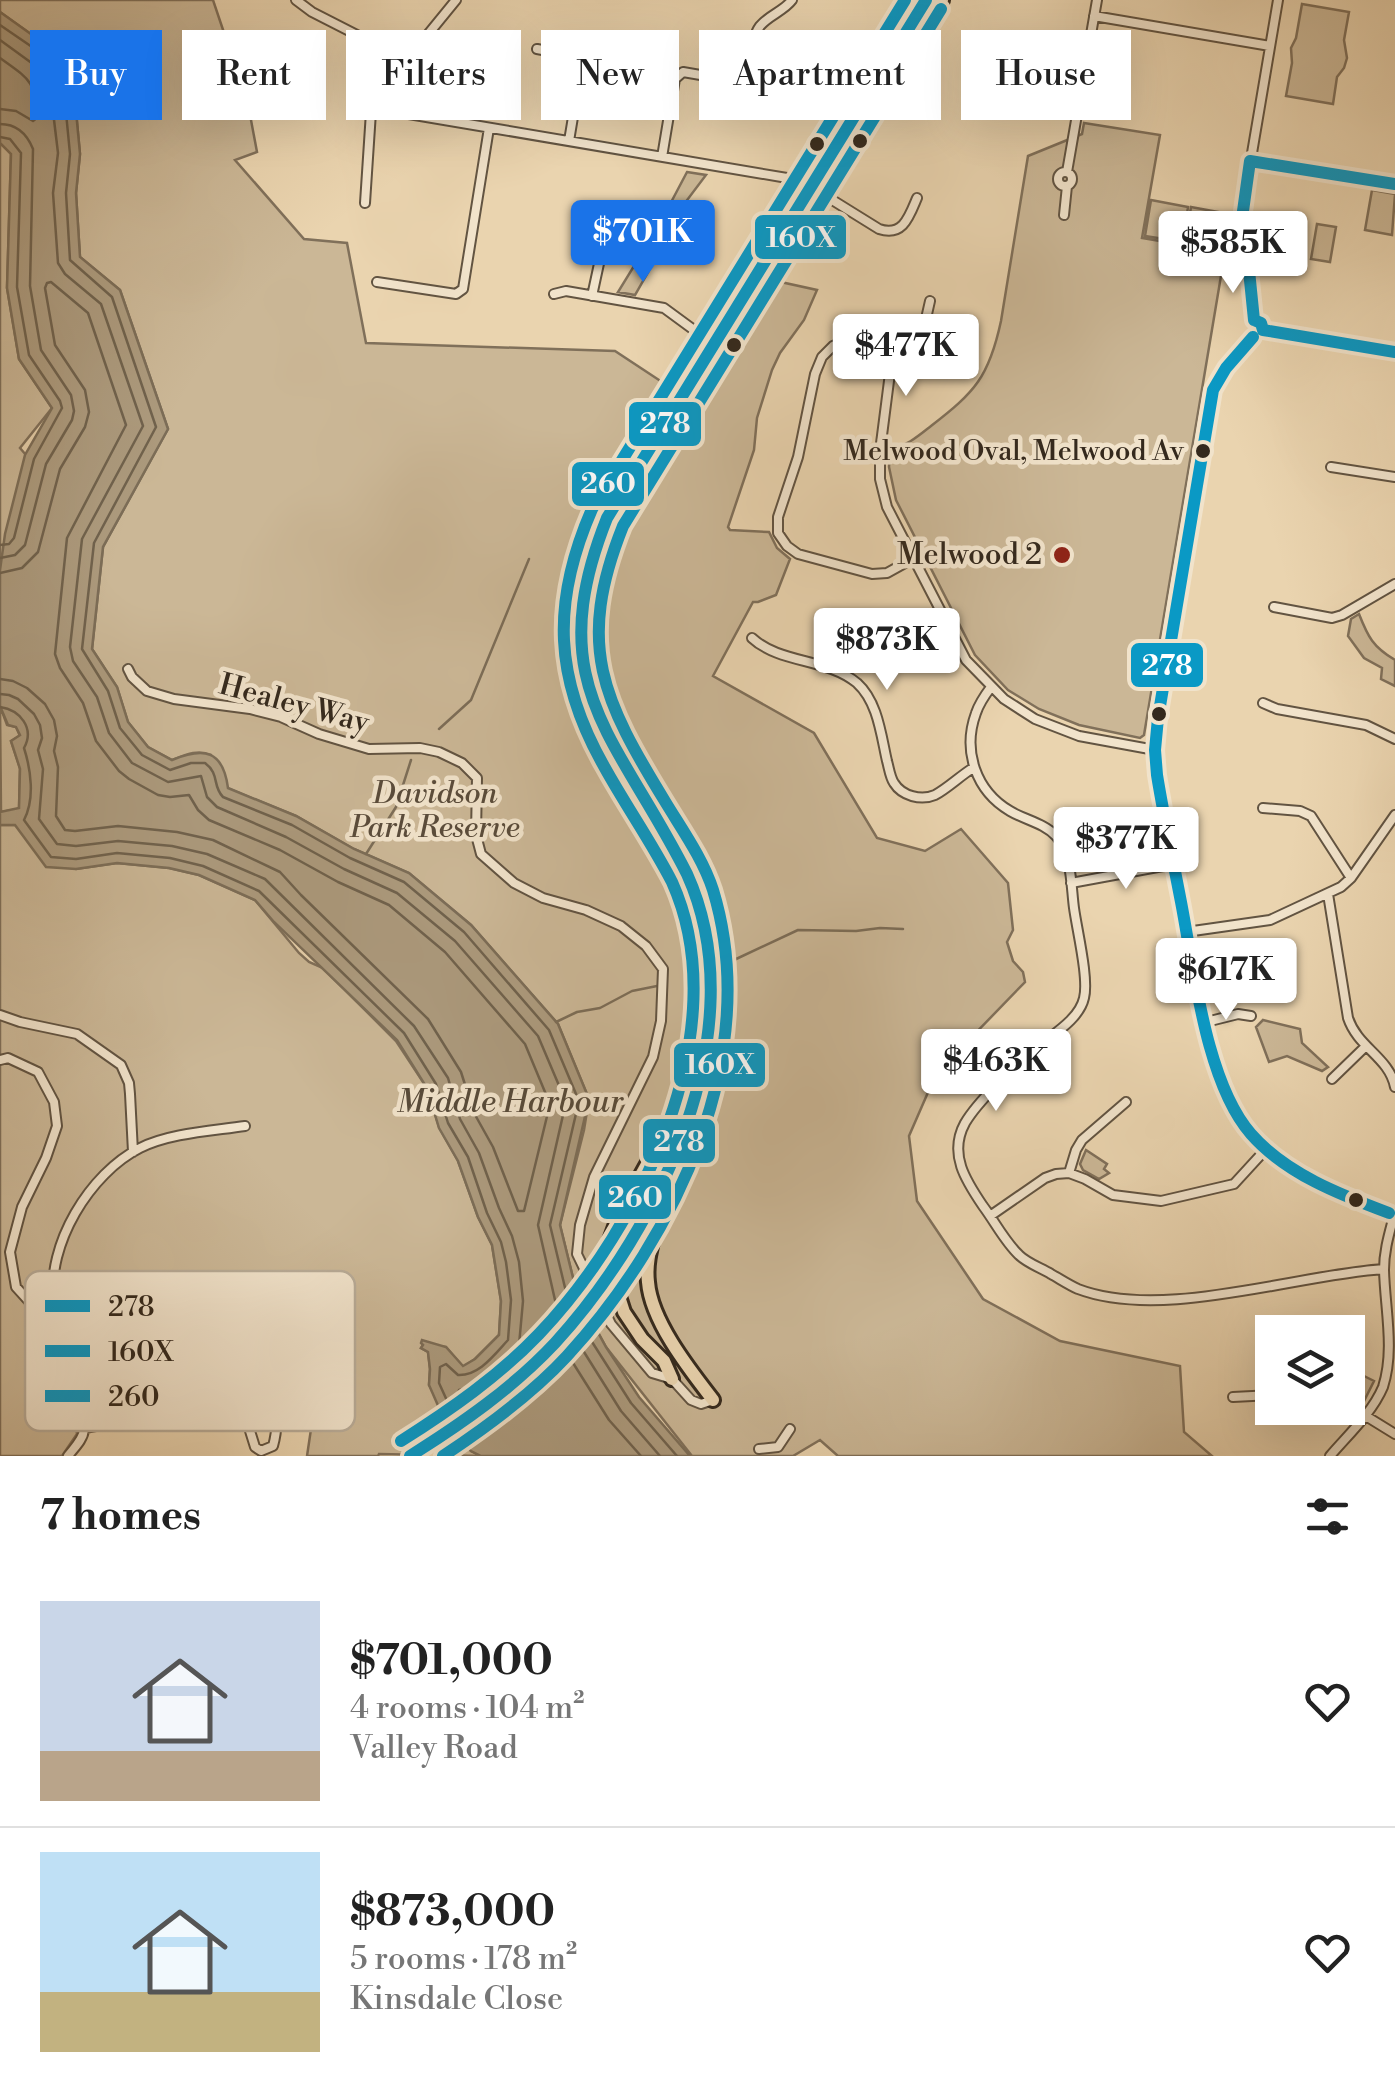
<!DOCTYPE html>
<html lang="en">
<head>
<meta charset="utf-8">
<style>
	body { margin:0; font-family:"Libre Bodoni",serif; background:#f2f2f2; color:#222; height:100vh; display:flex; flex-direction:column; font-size:38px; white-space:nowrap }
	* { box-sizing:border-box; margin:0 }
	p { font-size:32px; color:#767676 }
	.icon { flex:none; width:55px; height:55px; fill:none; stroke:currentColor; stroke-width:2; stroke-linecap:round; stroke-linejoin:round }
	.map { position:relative; height:1456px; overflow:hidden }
	.details { display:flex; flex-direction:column; background:#fff; flex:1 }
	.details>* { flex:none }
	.guide { position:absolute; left:30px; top:30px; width:1335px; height:90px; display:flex; gap:20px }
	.tools { position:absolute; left:1255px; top:1315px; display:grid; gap:20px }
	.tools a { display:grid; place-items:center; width:110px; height:110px; border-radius:0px; background:#fff; box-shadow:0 10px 40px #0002; font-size:50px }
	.price { position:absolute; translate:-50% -85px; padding:0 22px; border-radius:10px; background:#fff; color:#222; font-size:32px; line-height:65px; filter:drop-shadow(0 2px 5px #0008) }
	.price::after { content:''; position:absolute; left:50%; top:60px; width:30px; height:22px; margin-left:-15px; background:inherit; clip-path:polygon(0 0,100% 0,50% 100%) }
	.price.on { background:#1a73e8; color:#fff }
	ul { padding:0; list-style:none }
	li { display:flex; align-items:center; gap:30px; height:250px; padding:0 40px }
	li+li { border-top:2px solid #e0e0e0 }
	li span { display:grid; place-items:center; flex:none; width:280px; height:200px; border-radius:0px; color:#555 }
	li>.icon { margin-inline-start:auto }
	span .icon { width:120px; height:120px; fill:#fffc; stroke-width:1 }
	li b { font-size:42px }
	h2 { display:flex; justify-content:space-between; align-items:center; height:120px; padding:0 40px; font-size:42px }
	.tag { padding:0 35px; border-radius:0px; background:#fff; box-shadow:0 10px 40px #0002; font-size:35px; line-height:90px }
	.tag.on { background:#1a73e8; color:#fff }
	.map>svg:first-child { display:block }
	.green { fill:#cbb796; stroke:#80705a; stroke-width:2.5 }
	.water { fill:#ac9a7d; stroke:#7c6d57; stroke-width:2.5 }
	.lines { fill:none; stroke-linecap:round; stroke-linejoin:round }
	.shore { stroke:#70624d; stroke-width:2.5 }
	.stream { stroke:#7c6d57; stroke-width:2.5 }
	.street-casing { stroke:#625442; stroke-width:12 }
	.highway-casing { stroke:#34291d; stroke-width:18 }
	.street { stroke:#f1e3cb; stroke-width:8 }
	.highway { stroke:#ead4af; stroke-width:12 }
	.highway-bridge-casing { stroke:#34291d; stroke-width:18; stroke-linecap:butt }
	.highway-bridge { stroke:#ead4af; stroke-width:12 }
	.bus-1-casing { stroke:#f1e3cb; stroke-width:20 }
	.bus-2-casing { stroke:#f1e3cb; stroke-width:20 }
	.bus-3-casing { stroke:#f1e3cb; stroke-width:20 }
	.bus-1 { stroke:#0a99c5; stroke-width:12 }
	.bus-2 { stroke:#0a99c5; stroke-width:12 }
	.bus-3 { stroke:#0a99c5; stroke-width:12 }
	.bus-dot { fill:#34291d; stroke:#f1e3cb; stroke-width:4 }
	.poi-dot { fill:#8f2418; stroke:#f1e3cb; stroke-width:4 }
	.labels { text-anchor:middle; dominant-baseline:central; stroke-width:9; stroke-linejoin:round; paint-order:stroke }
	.bus-label { font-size:28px; fill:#34291d; stroke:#f1e3cb; text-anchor:end }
	.poi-label { font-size:30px; fill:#34291d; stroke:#f1e3cb; text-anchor:end }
	.street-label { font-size:30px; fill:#34291d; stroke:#f1e3cb }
	.park-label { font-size:30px; font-style:italic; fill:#5a4c3b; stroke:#f1e3cb }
	.water-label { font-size:32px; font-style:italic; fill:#584b3a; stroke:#f1e3cb }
	.key { fill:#f1e3cb; stroke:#b8ab97; stroke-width:2.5 }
	.key-label { font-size:28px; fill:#34291d }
	.line-badge { stroke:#f1e3cb; stroke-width:4 }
	.badge-label { font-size:28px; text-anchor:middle; font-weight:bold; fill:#fff }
</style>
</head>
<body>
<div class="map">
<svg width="1395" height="1456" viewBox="0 0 1395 1456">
	<rect width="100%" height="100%" fill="#ead4af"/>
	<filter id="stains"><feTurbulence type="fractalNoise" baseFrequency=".002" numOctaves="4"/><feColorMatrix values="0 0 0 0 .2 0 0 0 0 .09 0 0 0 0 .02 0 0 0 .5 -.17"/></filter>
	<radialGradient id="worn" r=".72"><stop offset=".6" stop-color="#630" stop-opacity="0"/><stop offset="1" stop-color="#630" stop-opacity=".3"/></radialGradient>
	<path class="green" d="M0 0H213L248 104 257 152 235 160 304 239 347 243 366 343 615 351 662 382 699 403 776 281 817 290 804 320 780 353 772 370 757 418 754 450 728 527 730 530 769 532 777 548 790 559 776 595 758 602H753L713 676 814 733 877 838 925 851 961 829 1008 883 1013 930 1007 942 1013 961 1023 972 1025 982 936 1074 909 1136 917 1201 983 1299 1060 1341 1180 1366 1184 1432 1212 1456H838L820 1440 793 1456H692L606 1347 577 1294 560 1225 584 1130 589 1099 558 1024 471 925 409 873 354 849 296 816 227 788 211 755C198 749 185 755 172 760L148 747 128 722 117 687 92 649 103 547 168 429 120 290 80 257 76 193 80 154 74 90 63 57 0 12Z
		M1302 4 1349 12 1344 40 1347 58 1344 68 1337 77 1333 104 1286 96 1292 63 1291 48 1296 38Z
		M276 75 278 108 262 109 260 76Z
		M1084 123 1160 135 1142 238 1225 252 1144 735 1140 738 1079 725 1039 709 1008 690 975 655 896 500 889 467 890 450C908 445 917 437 931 426 975 392 989 377 1001 321L1028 156 1082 134Z
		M0 143 11 153 7 288 19 359 52 408 20 448 26 455 0 601Z
		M687 172 706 175 666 228 672 230 667 261 655 260 635 295 618 292 658 227Z
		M1372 190 1395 194 1392 235 1365 230Z
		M1151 200 1188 207 1183 242 1145 236Z
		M1191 207 1229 214 1223 249 1185 243Z
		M1317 224 1336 227 1330 262 1311 259Z
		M1359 614C1368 637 1373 647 1395 660V686L1381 679 1382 668 1364 658 1348 636 1351 619Z
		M0 706 7 725 16 727 20 736 11 741 20 768 19 809 1 812Z
		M0 825H15L76 869 117 863 169 868 199 875 255 900 299 953 309 962 323 968 396 1041 427 1088 439 1127 458 1161 478 1217 492 1245 501 1301 499 1335 475 1359 463 1367 446 1347 423 1345 421 1348 428 1352 430 1369 429 1385 471 1451 481 1456 379 1454 378 1456H307L317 1389 259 1279 170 1314 62 1352 69 1380 77 1434 62 1456H0Z
		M1263 1020 1300 1029 1302 1043 1328 1067 1322 1071 1287 1056 1269 1062 1256 1027Z
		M1086 1150 1107 1164 1104 1169 1109 1173 1099 1179 1083 1170 1080 1164Z
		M1348 1368 1374 1381 1364 1401 1357 1402 1348 1396Z"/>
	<path class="water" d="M0 12 63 57 74 90 80 154 76 193 80 257 120 290 168 429 103 547 92 649 117 687 128 722 148 747 172 760C204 747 223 750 228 788L296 816 354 849 409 873 471 925 558 1024 589 1099 560 1225 577 1294 606 1347 639 1397 690 1456H481L471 1451 447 1426 429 1385 430 1369 428 1352 421 1348 423 1345 421 1343 422 1340 446 1347 463 1366 475 1359 499 1335 501 1301 492 1245 478 1217 458 1161 439 1128 427 1088 397 1040 274 922 255 900 199 875 169 868 117 863 76 869 46 867 15 825H0V812L19 808 20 769 11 741 20 735 16 727 8 725 0 706V570L5 534 25 455 52 408 19 359 7 288 11 154 0 143Z"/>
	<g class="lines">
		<path class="shore" d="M0 25 54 62 64 92 70 154 66 193 70 260 112 297 156 427 94 543 82 649 108 691 120 728 142 755 170 770 191 763H205C220 774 212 786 223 797L292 825 350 858 404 882 464 932 549 1030 579 1101 550 1225 567 1296 573 1307
			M0 40 44 72 51 95 58 153 53 193 58 263 65 274 101 304 143 426 82 539 70 647 73 661 97 697 109 733 132 763 168 782 201 776 207 797 217 807 286 837 344 869 397 893 455 941 538 1036 566 1102 538 1225 555 1300 564 1317
			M0 58C29 79 35 80 38 117L33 121 16 111 0 109
			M0 124C16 124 27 134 33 149L30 286 41 350 71 395 74 411 72 420 46 464 25 545 15 555 0 558
			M0 137 10 139 21 153 17 287 29 355 60 401 62 408 34 459 14 538 9 544 0 545
			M0 573 22 568 38 552 60 469 85 427 89 412 85 390 55 345 45 288 47 283 51 282 88 313 126 425 67 538 55 654 60 668 83 703 96 741 119 771 129 779 158 795 170 797 189 795 198 810 209 820 280 850 338 882 389 905 445 952 525 1044 550 1104 524 1211H518L493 1147 474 1113 461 1072 428 1019 301 895 280 872 213 840 177 832 118 826 75 831 65 830 56 816 58 767 54 751 57 736 54 720 45 704 27 688 13 681 0 679
			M0 694 9 695 18 699 34 714 40 725 42 738 38 750 43 769 39 819 57 844 76 846 118 841 172 846 207 854 265 879 414 1026 448 1078 460 1119 479 1153 499 1208 512 1236 519 1262 523 1301 519 1345 488 1378 473 1386 459 1390 458 1394 464 1409
			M0 707C20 710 35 728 24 748 31 770 35 799 24 820L51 857 76 859 117 853 170 858 203 866 259 891 404 1033 436 1084 448 1123 468 1157 487 1213 501 1242 506 1262 511 1300 508 1340C494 1355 479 1376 458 1375L446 1364 440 1367 439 1383 454 1416
			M587 1334 631 1403 677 1456
			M579 1344 621 1411 660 1456
			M568 1355 609 1420 641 1456"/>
		<path class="stream" d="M439 729 471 700 529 559
			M366 854 396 807 411 760
			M734 960 798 930 856 931 880 928 903 929
			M556 1022 577 1012 600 1008 632 991 657 986"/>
		<g class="street-casing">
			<path id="street" d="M296 0 312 12 406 60
				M1094 16 1270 46
				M537 49 575 56 582 63 569 141
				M747 83C750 66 750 39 760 26 769 15 784 11 792 0
				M373 108 799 180 810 187
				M662 157 675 79 683 72 862 103
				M1250 161 1395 184
				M1058 179a7 7 0 1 1 14 0a7 7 0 1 1-14 0Z
				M1067 172 1097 0
				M821 193 879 229C903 237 909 217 917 198
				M365 203 371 112 376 98 456 0
				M1064 215 1067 186
				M377 282 456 294 463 289 489 128
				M554 294 566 291 664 308 713 344
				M592 296 600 259
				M1254 320 1243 206 1278 0
				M1263 330 1260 334C1244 340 1220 373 1213 390L1158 718 1155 750 1157 775C1164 817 1173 860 1181 902 1192 960 1212 1093 1251 1134 1288 1173 1339 1195 1389 1213
				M1263 330 1395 352
				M894 342 880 451V479L887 507 966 660 1004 699 1035 719 1079 736 1155 750
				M920 345 930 301
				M1331 467 1395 477
				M914 558 887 573 872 574 798 554 787 546 778 533V517L798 457 815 374 822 357 833 346 847 340 859 338 936 347 943 351
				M1274 607 1332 618 1342 615 1395 584
				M752 638C780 664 827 658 857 683 878 702 881 735 887 761 889 768 890 777 894 783 902 796 921 801 935 795 948 788 960 776 973 768
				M128 669 132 677 147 691 174 699 250 709 281 717 319 734 369 749 420 748 439 752 462 763 477 778 476 835 481 854 514 883 543 898 586 910 621 926 646 946 663 969 661 1021 653 1057 594 1177 580 1225 577 1254 611 1324 652 1373 672 1379 691 1400 701 1404 713 1400
				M991 687C985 695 979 704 976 713 962 751 976 791 1010 811 1025 820 1044 823 1056 836 1072 853 1071 886 1074 908 1077 930 1089 979 1084 998 1079 1021 1048 1037 1032 1052 1012 1069 978 1101 965 1123 948 1154 966 1181 983 1206 995 1222 1005 1242 1019 1255 1027 1263 1041 1268 1051 1274 1060 1279 1069 1285 1078 1289 1162 1321 1294 1275 1384 1269
				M1263 703 1277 709 1366 725 1395 739
				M1263 808 1300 811 1311 816 1351 878
				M1071 883 1174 864
				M1328 894 1348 1018C1358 1048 1389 1057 1395 1087
				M1186 932 1270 920 1341 887 1351 878 1395 815
				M0 1015 20 1022 77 1034 121 1065 129 1083 130 1094 133 1152
				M1206 1022 1238 1014 1251 1016
				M0 1060 8 1058 38 1072 54 1102 57 1126 46 1158 22 1207 10 1252 16 1287 36 1309 59 1318
				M1332 1079 1366 1046
				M1069 1173 1076 1150 1082 1140 1126 1102
				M990 1216 1045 1178 1056 1174 1069 1173 1085 1179 1113 1195 1161 1201 1234 1184 1267 1148
				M213 1383 230 1385 241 1402 255 1447 261 1451 273 1446C281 1417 274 1404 265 1377
				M1233 1397 1272 1395
				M1348 1405 1395 1434
				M85 1428 187 1409 207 1401 213 1383 209 1366 182 1316
				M759 1449 778 1447 790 1429
				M68 1456C74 1448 83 1440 84 1430 86 1420 82 1409 80 1399 74 1366 59 1335 54 1302 46 1245 90 1173 140 1148 170 1133 212 1131 245 1126
				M1330 1456C1348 1435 1372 1413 1383 1387 1395 1350 1385 1309 1384 1270 1384 1253 1388 1238 1392 1223"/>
		</g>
		<g class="highway-casing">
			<path id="highway" d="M654 1234C650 1250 646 1265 648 1282 651 1321 689 1369 713 1400
				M631 1245C681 1149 730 1037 705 926 697 891 680 860 662 829 641 794 619 760 601 724 568 657 578 584 607 518L926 0
				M640 1248C686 1157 736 1051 721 946 714 902 695 865 673 827 649 786 616 740 600 694 580 636 590 573 618 519L920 31 942 0
				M672 1379 664 1361 642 1339 624 1312 613 1278 609 1243 620 1213 676 1112 695 1065"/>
		</g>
		<use href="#street" class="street"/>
		<use href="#highway" class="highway"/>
		<g class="highway-bridge-casing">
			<path id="highway-bridge" d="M410 1456C501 1400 571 1335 631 1245
				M432 1456C516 1404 587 1332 640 1248"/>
		</g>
		<use href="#highway-bridge" class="highway-bridge"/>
		<g class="bus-1-casing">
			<path id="bus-1" d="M1254 320 1243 211 1250 161 1395 184
				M1254 320 1261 323 1263 330 1395 352
				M1253 337 1226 368 1213 390 1158 718 1155 750 1157 775C1164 818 1173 860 1181 902 1194 969 1206 1083 1251 1134 1286 1174 1341 1195 1389 1213
				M410 1456C461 1424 513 1388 555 1343 660 1228 757 1029 687 874 617 735 540 686 607 518L926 0"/>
		</g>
		<g class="bus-2-casing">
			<path id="bus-2" d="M443 1456C487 1427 531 1395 567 1356 677 1236 763 1054 713 890 703 859 683 831 666 803 603 700 575 646 623 526L941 9"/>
		</g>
		<g class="bus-3-casing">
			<path id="bus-3" d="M401 1441C450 1410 499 1376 539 1334 641 1227 738 1029 672 882 652 843 626 806 605 768 554 679 551 603 592 509L905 0"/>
		</g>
		<use href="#bus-1" class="bus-1"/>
		<use href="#bus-2" class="bus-2"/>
		<use href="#bus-3" class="bus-3"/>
	</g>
	<g class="bus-dot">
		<circle cx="860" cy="141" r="9"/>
		<circle cx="817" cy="144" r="9"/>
		<circle cx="734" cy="345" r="9"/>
		<circle cx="1203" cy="451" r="9"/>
		<circle cx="1159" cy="714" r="9"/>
		<circle cx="1356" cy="1200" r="9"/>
	</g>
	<circle class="poi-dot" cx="1062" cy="555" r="10"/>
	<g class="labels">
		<g class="bus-label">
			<text x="1184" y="451">Melwood Oval, Melwood Av</text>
		</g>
		<g class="poi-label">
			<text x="1042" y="555">Melwood 2</text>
		</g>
		<g class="street-label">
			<text transform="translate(294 704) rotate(15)">Healey Way</text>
		</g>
		<g class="park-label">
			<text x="435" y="794">Davidson<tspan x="435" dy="34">Park Reserve</tspan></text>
		</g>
		<g class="water-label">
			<text x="510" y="1102">Middle Harbour</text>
		</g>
	</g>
	<rect x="25" y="1271" width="330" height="160" rx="15" class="key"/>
	<rect x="45" y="1300" width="45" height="12" fill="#0a99c5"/>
	<rect x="45" y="1345" width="45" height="12" fill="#0a99c5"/>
	<rect x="45" y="1390" width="45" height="12" fill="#0a99c5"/>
	<g class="key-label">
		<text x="108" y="1316">278</text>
		<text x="108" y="1361">160X</text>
		<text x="108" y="1406">260</text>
	</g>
	<g class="line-badge">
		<rect x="753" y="213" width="95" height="48" rx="10" fill="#0a99c5"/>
		<rect x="627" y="400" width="76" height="48" rx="10" fill="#0a99c5"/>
		<rect x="570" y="460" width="76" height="48" rx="10" fill="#0a99c5"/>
		<rect x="1129" y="641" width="76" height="48" rx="10" fill="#0a99c5"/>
		<rect x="672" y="1041" width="95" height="48" rx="10" fill="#0a99c5"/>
		<rect x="641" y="1117" width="76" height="48" rx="10" fill="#0a99c5"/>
		<rect x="597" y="1173" width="76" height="48" rx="10" fill="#0a99c5"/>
	</g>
	<g class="badge-label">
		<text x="801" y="247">160X</text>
		<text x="665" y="433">278</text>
		<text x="608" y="493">260</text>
		<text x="1167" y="675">278</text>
		<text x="720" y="1074">160X</text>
		<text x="679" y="1151">278</text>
		<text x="635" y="1207">260</text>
	</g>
	<rect width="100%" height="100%" filter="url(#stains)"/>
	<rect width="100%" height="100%" fill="url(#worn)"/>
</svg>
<div class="tools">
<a><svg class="icon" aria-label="layers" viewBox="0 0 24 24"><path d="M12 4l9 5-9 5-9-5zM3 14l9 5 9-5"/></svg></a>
</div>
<b class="price on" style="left:643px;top:285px">$701K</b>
<b class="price" style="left:1233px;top:296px">$585K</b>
<b class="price" style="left:906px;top:399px">$477K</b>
<b class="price" style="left:887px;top:693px">$873K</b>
<b class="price" style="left:1126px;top:892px">$377K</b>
<b class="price" style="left:1226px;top:1023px">$617K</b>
<b class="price" style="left:996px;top:1114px">$463K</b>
<div class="guide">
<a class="tag on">Buy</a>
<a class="tag">Rent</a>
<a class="tag">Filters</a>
<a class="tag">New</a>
<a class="tag">Apartment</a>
<a class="tag">House</a>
</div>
</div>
<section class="details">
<h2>7 homes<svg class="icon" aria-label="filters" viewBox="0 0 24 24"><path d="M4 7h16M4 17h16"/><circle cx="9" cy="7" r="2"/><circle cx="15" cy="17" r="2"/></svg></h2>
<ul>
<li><span style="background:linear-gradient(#c9d6e8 75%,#b9a48a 0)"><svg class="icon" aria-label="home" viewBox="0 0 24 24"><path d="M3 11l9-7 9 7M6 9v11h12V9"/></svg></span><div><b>$701,000</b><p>4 rooms · 104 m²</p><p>Valley Road</p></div><svg class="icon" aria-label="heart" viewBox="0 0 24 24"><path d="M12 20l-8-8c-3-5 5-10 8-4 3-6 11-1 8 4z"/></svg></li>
<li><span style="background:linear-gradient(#bfe0f5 70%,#c2b280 0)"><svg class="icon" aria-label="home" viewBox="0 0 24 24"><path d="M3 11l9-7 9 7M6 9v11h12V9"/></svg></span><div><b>$873,000</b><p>5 rooms · 178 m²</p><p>Kinsdale Close</p></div><svg class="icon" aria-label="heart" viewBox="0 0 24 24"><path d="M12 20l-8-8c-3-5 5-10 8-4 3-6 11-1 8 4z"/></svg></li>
</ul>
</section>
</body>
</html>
